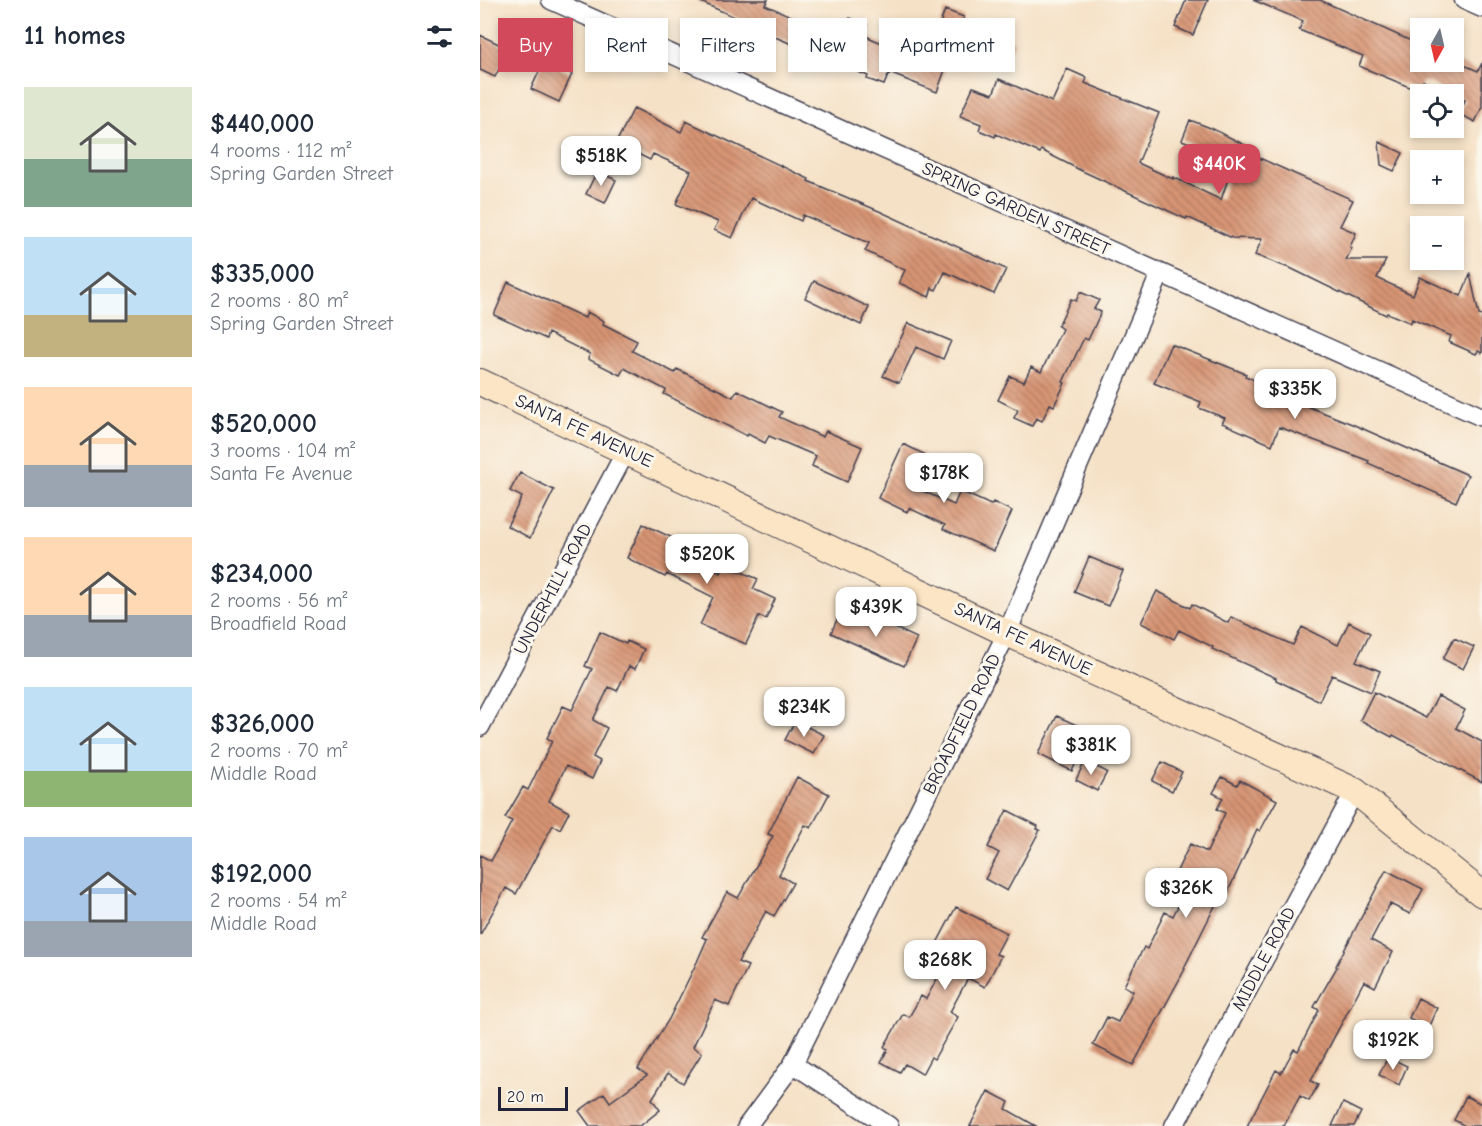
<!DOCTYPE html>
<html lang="en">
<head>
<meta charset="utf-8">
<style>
	body { margin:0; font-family:"Comic Neue",sans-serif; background:#f2f2f3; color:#1f2937; height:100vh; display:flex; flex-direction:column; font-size:22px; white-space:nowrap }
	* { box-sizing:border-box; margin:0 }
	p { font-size:20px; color:#747a83 }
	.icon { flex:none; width:33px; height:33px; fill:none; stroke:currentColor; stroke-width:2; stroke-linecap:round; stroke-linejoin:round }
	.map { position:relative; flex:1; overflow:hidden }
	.details { display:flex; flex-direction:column; background:#fff; width:480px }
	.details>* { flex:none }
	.banner { position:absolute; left:18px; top:18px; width:570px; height:54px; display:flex; gap:12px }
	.needle { width:39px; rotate:188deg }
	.controls { position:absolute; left:930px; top:18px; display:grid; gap:12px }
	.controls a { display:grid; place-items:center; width:54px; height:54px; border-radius:0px; background:#fff; box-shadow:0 3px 9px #0003; font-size:30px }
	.scale { position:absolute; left:18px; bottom:15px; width:70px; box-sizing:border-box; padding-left:6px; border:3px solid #22223b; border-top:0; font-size:16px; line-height:21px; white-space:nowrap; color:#22223b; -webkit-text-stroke:4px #fbf7ec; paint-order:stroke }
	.price { position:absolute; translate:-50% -51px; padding:0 14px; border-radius:12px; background:#fff; color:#222; font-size:20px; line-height:39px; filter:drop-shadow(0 2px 3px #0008) }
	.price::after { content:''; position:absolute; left:50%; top:36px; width:18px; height:14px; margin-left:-9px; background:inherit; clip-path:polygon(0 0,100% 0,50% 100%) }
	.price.active { background:#d1495b; color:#fff }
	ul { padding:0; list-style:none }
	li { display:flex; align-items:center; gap:18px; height:150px; padding:0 24px }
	li span { display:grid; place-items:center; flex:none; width:168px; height:120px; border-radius:0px; color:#555 }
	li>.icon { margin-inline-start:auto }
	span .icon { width:72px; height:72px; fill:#fffc; stroke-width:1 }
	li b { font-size:26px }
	h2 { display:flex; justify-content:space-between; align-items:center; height:72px; padding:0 24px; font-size:26px }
	.tag { padding:0 21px; border-radius:0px; background:#fff; box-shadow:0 3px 9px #0003; font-size:21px; line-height:54px }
	.tag.active { background:#d1495b; color:#fff }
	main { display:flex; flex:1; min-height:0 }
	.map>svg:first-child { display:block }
	.building { fill:url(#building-back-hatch) }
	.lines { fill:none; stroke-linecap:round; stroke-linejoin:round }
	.street-casing { stroke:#423f50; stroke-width:21 }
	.secondary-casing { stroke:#423f50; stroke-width:28 }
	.street { stroke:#fff; stroke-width:18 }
	.secondary { stroke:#fce5c4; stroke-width:26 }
	.labels { text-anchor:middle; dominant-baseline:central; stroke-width:6; stroke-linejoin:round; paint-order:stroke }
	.street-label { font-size:18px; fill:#22223b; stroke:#fbf7ec }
</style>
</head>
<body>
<main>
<section class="details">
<h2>11 homes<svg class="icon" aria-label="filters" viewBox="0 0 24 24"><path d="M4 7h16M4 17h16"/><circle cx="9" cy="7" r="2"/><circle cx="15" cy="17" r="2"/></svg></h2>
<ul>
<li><span style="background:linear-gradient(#dfe7d0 60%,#7fa58c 0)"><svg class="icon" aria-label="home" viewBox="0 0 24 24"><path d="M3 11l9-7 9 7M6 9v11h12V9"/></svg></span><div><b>$440,000</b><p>4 rooms · 112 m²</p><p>Spring Garden Street</p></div></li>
<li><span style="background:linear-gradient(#bfe0f5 65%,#c2b280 0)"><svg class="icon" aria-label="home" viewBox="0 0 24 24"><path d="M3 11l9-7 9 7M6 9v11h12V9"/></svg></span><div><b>$335,000</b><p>2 rooms · 80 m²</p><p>Spring Garden Street</p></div></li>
<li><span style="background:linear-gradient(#ffd9b3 65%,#9aa5b1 0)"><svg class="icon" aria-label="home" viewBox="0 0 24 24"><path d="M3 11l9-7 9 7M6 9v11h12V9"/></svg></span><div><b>$520,000</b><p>3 rooms · 104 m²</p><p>Santa Fe Avenue</p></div></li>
<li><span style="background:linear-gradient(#ffd9b3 65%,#9aa5b1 0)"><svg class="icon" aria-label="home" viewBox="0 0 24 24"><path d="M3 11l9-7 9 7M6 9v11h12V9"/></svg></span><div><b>$234,000</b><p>2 rooms · 56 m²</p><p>Broadfield Road</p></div></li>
<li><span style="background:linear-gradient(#bfe0f5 70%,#8fb573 0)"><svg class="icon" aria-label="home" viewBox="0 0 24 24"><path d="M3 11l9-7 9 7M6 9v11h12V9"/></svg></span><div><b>$326,000</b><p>2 rooms · 70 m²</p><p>Middle Road</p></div></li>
<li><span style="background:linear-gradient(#a9c7e8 70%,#9aa5b1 0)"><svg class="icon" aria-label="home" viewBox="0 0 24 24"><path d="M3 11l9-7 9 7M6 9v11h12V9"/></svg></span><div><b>$192,000</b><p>2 rooms · 54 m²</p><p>Middle Road</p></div></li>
</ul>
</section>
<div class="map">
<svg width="1002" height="1126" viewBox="0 0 1002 1126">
	<defs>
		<pattern id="building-back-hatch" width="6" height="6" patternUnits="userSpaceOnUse" patternTransform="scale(1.5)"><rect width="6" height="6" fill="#d79473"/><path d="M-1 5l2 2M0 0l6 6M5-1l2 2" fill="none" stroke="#ae7860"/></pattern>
	</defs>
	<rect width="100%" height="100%" fill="#fbf7ec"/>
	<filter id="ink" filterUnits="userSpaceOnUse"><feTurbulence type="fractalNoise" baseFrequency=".0167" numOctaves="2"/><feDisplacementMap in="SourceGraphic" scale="12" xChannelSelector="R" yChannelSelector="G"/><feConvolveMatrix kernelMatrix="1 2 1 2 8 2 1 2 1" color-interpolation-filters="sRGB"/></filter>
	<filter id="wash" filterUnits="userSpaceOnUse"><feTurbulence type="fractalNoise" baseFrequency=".008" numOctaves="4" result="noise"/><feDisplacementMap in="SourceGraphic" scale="24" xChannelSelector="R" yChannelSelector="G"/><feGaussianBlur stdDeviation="1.35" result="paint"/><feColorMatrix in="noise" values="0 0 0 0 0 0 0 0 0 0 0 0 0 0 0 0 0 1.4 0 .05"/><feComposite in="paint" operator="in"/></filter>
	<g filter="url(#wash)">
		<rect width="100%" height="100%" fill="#f5e1c6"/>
		<g id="blocks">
			<path class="building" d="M216 0H288L285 5 350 33 351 30 362 35 370 18 387 25 383 35 416 49 425 27 454 40 465 10 484 17 457 92 409 73 404 85 387 79 388 76 288 34 289 32Z
				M706 0H728L713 35 695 27Z
				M773 0H840L940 45V62H977L998 71 1002 63V107L995 122 979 114 985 100 950 83 943 81 939 91 879 66 883 56 819 30 823 21Z
				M517 34 534 42 526 60 509 52Z
				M0 35 29 49 15 77 0 70Z
				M64 61 92 74 79 102 51 89Z
				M587 69 607 78 605 83 679 113 658 163 693 179V177L741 200 753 164 722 148 702 140 710 120 733 129 777 151 775 156 873 200 860 226 876 233 870 247 872 248 866 260H906L897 278 933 295 940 277 981 296 990 274 999 315 1002 316V353L998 351 996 354 969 342 971 336 932 319 931 323 907 313 906 315 806 266V267L775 255 782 239 752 238 707 217 706 219 600 170 561 150 560 153 516 134 515 137 499 130 501 124 480 116 493 87 513 94 519 79 572 102Z
				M154 108 201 132 206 121 329 179 328 181 399 211 526 269 514 294 465 272 456 290 452 288 449 297 419 283 425 270 385 251 389 243 323 215 321 221 271 198 252 238 234 230 238 222 196 204 211 171 173 154 170 160 136 143Z
				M899 142 923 153 914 171 901 165Z
				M117 171 136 180 125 203 106 194Z
				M334 281 389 307 381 325 325 298Z
				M28 282 105 318 107 312 124 321 123 324 157 341 152 351 195 373 197 369 253 397 257 390 302 412 299 417 343 437 346 431 382 447 367 482 332 466 336 456 289 436 285 443 268 434 267 436 184 394 186 390 144 368 140 375 108 359 110 354 68 333 66 339 14 315Z
				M600 292 619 300 614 309 621 312 608 340 604 338 583 382 585 383 574 406 570 404 562 421 556 418 552 426 534 418 538 410 518 400 530 376 544 382 551 367 561 372 582 329 578 326 591 299 596 301Z
				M428 323 471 341 463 359 436 347 419 383 403 376Z
				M691 344 766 374 765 376 818 399 817 402 872 424 988 475 976 502 888 463 889 461 799 427 792 445 742 423 745 418 719 408 721 402 674 383Z
				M423 444 444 454 432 479 441 483 438 489 474 505 480 491 511 505 513 502 532 511 514 551 463 529 465 525 429 508 427 512 398 498Z
				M40 473 74 490 50 538 27 526 42 497 30 491Z
				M163 524 195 539 190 549 241 573 245 565 278 579 273 589 295 599 286 619 279 616 266 644 220 625 233 597 187 574 185 577 147 558Z
				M609 557 643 571 628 606 594 592Z
				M677 591 710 608 712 604 748 623 751 617 813 645 822 627 858 645 869 622 890 633 876 661 900 671 891 692 852 675 839 701 796 680V678L732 649 733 647 699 630 694 639 661 623Z
				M360 613 384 625 389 616 437 638 424 666 351 633Z
				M120 632 146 644 147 641 164 649 155 669 149 666 137 691 129 687 113 720 127 728 113 757 120 761 112 779 86 766 69 801 89 812 80 829 73 825 36 894 26 888 0 935V855L11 861 32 821 25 818 43 787 48 790 72 741 67 738 83 706 92 710 112 669 105 666Z
				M974 638 994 647 983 669 963 659Z
				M894 692 946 718 958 696 985 710 976 728 1002 742V782L913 735 912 737 880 720Z
				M577 716 603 728 601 732 609 736 592 771 558 754Z
				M315 721 344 735 334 754 305 740Z
				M605 761 627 772 617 791 596 780Z
				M682 762 702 772 692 791 672 781Z
				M317 777 349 794 331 828 325 825 299 875 313 883 294 916 286 911 258 962 268 966 249 1006 235 1000 213 1047 222 1053 203 1083 188 1073 172 1099 180 1110 160 1126H110L99 1111 124 1093 130 1102 167 1075 158 1069 189 1019 217 962 227 939 222 937 247 892 258 898 293 836 288 834Z
				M742 777 757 785 760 780 797 800 780 831 777 829 746 896 741 894 704 968 705 969 653 1065 613 1045 627 1017 638 1022 653 991 644 986 664 947 667 949 685 912 693 916 711 880 696 873 710 844 727 852 745 813 737 809 743 798 733 793Z
				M527 810 558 826 557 829 560 830 527 891 505 879 519 853 508 847Z
				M906 870 943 889 930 914 910 904 891 940 913 952 895 987 884 981 831 1081 838 1085 829 1101 820 1096 804 1126H767L796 1070 801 1073 814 1049 818 1051 839 1010 834 1007 857 967 856 966Z
				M476 907 527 933 516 954 521 956 505 987 488 978 470 1012 478 1017 454 1059 451 1057 442 1074 425 1064 420 1072 401 1062 408 1049 404 1047 423 1014 429 1017 441 996 446 999 471 953 456 945Z
				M938 998 957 1008 948 1028 929 1018Z
				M908 1057 927 1066 919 1085 899 1075Z
				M508 1091 529 1102 526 1109 556 1126H490Z
				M986 1096 1002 1104V1126H985L974 1120Z
				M863 1103 881 1112 874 1126H852Z"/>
		</g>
	</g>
	<g filter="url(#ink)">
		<use href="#blocks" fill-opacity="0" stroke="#423f50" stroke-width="1.5"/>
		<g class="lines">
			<g class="street-casing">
				<path id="street" d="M71 0 1002 417
					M984 0 1002 8
					M0 727 146 451
					M313 1064 409 1126
					M267 1126 313 1064 527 633 680 274
					M694 1126 875 791"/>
			</g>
			<g class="secondary-casing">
				<path id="secondary" d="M0 382 527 633 875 791 1002 894"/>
			</g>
			<use href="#street" class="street"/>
			<use href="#secondary" class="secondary"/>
		</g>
	</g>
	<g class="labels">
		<g class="street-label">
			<text transform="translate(536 209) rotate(24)">SPRING GARDEN STREET</text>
			<text transform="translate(104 431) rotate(25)">SANTA FE AVENUE</text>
			<text transform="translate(73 589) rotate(-62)">UNDERHILL ROAD</text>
			<text transform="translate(543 639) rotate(25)">SANTA FE AVENUE</text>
			<text transform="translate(482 724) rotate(-64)">BROADFIELD ROAD</text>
			<text transform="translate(784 959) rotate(-62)">MIDDLE ROAD</text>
		</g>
	</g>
</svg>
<div class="controls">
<a><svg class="needle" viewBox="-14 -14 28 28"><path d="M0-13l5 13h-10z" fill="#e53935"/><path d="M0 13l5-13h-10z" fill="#747a83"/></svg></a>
<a><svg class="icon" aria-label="locate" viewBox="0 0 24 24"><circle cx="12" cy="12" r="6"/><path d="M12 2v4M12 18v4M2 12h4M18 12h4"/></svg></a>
<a>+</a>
<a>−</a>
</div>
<div class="scale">20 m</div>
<b class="price" style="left:121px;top:187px">$518K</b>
<b class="price active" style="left:739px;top:195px">$440K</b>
<b class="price" style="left:815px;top:420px">$335K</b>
<b class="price" style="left:464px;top:504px">$178K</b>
<b class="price" style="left:227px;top:585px">$520K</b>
<b class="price" style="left:396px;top:638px">$439K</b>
<b class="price" style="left:324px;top:738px">$234K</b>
<b class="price" style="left:611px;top:776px">$381K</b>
<b class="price" style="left:706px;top:919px">$326K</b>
<b class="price" style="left:465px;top:991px">$268K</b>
<b class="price" style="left:913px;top:1071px">$192K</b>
<div class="banner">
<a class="tag active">Buy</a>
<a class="tag">Rent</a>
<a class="tag">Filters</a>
<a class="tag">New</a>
<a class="tag">Apartment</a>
</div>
</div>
</main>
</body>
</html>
